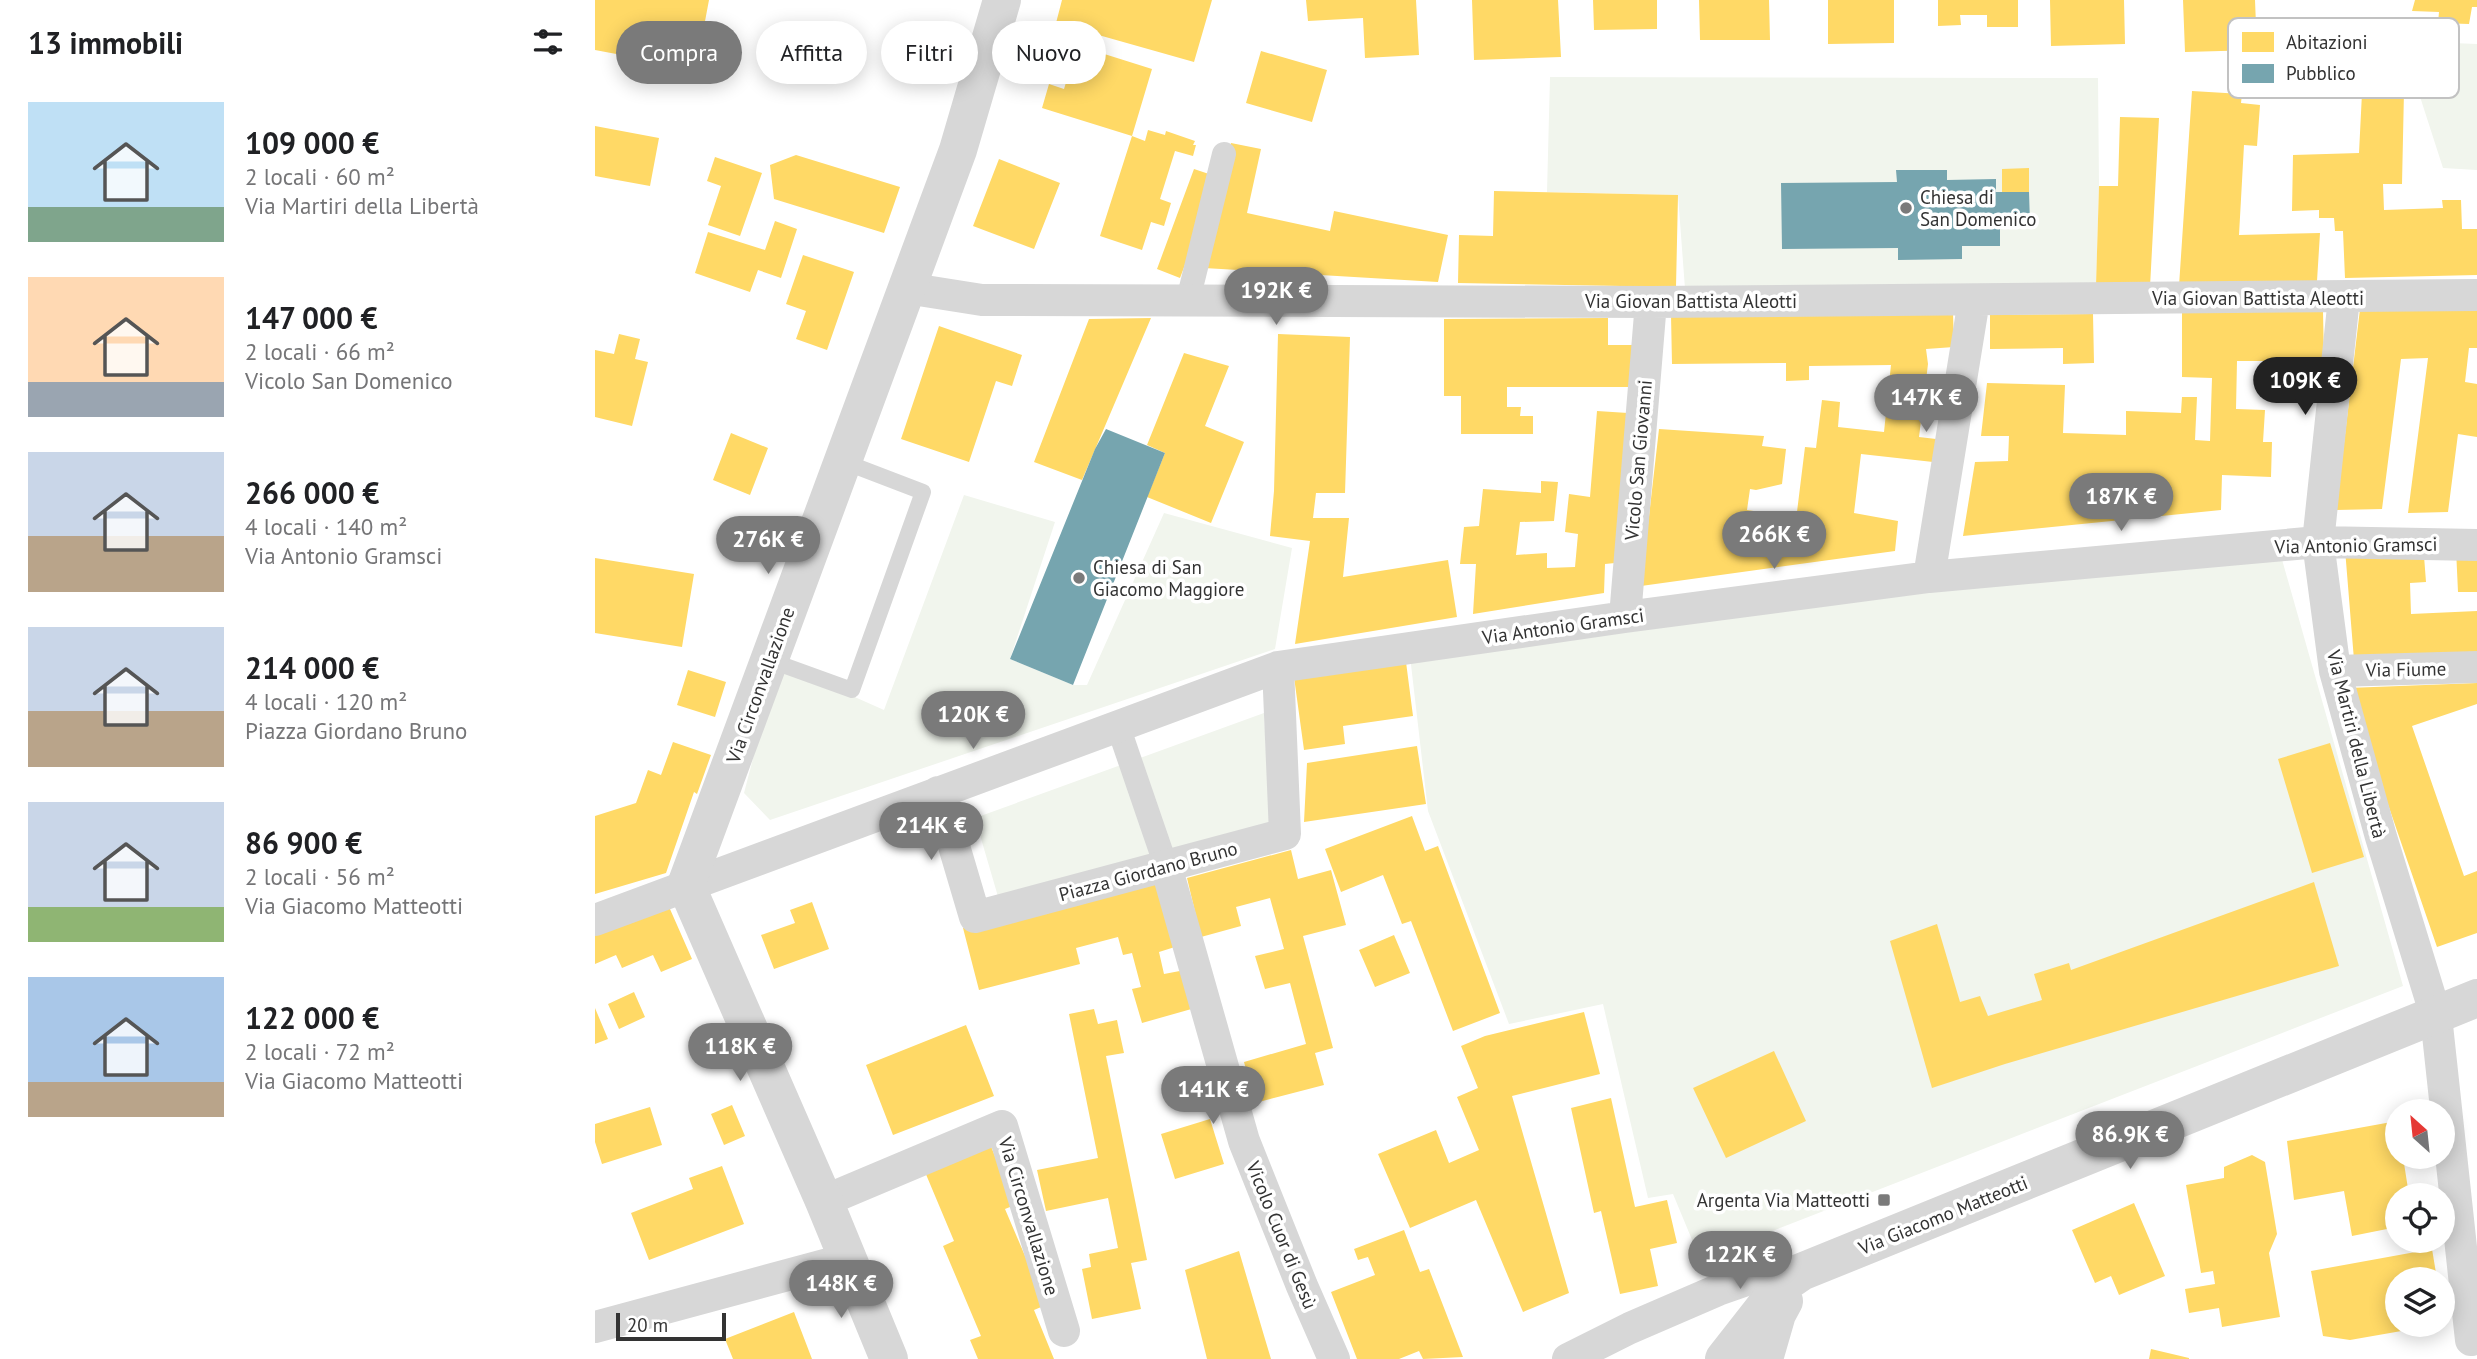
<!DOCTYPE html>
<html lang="it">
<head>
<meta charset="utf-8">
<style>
	body { margin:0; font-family:"PT Sans",sans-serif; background:#f2f2f2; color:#202124; height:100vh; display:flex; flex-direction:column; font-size:26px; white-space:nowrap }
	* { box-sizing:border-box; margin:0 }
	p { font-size:23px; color:#757577 }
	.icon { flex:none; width:38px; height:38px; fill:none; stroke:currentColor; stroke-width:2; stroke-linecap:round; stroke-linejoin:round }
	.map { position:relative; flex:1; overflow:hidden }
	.panel { display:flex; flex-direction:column; background:#fff; width:595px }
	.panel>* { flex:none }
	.top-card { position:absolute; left:21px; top:21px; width:665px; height:63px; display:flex; gap:14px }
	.needle { width:46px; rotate:333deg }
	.buttons { position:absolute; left:1790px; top:1099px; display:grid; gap:14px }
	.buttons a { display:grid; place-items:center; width:70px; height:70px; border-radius:50%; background:#fff; box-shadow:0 4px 18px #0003; font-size:35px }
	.scale { position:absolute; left:21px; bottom:18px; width:110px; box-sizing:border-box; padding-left:7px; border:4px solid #333; border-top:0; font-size:19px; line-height:24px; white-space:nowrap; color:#333; -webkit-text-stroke:5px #fff; paint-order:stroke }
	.price { position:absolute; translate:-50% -60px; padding:0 16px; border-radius:24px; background:#7a7a7a; color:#fff; font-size:23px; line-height:46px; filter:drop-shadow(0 2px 4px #0008) }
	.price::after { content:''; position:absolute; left:50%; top:42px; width:21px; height:16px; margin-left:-10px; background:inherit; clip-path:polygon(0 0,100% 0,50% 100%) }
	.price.active { background:#222; color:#fff }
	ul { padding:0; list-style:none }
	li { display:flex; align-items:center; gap:21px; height:175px; padding:0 28px }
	li span { display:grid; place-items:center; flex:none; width:196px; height:140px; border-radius:0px; color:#555 }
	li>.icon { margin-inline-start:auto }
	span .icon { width:84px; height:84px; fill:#fffc; stroke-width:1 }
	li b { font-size:30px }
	h2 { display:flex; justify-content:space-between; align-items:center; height:84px; padding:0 28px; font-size:30px }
	.chip { padding:0 24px; border-radius:32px; background:#fff; box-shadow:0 4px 18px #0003; font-size:24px; line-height:63px }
	.chip.active { background:#7a7a7a; color:#fff }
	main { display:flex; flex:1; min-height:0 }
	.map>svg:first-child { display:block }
	.green { fill:#f1f5ed }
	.homes { fill:#ffd966 }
	.public { fill:#76a5af }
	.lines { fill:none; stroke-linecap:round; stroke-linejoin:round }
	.service { stroke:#d7d7d7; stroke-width:16 }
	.pedestrian { stroke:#d7d7d7; stroke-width:24 }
	.minor { stroke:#d7d7d7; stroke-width:32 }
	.tertiary { stroke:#d7d7d7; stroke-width:38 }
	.poi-dot { fill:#7a7a7a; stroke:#fff; stroke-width:2.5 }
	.labels { text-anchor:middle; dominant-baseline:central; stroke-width:7; stroke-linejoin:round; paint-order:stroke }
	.poi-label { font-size:19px; fill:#333; stroke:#fff; text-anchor:start }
	.street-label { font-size:19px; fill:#333; stroke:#fff }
	.key { fill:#fff; stroke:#c2c2c2; stroke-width:2 }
	.key-label { font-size:19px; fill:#333 }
</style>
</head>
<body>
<main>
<section class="panel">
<h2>13 immobili<svg class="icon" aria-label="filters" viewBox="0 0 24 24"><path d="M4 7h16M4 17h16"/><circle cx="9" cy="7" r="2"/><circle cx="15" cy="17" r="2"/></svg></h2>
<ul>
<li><span style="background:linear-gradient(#bfe0f5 75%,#7fa58c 0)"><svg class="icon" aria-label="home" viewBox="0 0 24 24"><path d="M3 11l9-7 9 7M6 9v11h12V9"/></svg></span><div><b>109 000 €</b><p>2 locali · 60 m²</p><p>Via Martiri della Libertà</p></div></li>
<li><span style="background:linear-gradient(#ffd9b3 75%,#9aa5b1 0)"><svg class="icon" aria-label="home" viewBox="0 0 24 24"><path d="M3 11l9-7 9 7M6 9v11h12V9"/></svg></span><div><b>147 000 €</b><p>2 locali · 66 m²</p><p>Vicolo San Domenico</p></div></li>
<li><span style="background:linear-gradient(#c9d6e8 60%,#b9a48a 0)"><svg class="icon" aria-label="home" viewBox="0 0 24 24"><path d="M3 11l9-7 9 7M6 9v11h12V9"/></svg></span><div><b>266 000 €</b><p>4 locali · 140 m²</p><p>Via Antonio Gramsci</p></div></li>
<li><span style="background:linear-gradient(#c9d6e8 60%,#b9a48a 0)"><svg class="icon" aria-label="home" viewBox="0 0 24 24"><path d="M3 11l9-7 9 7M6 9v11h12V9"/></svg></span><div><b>214 000 €</b><p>4 locali · 120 m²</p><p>Piazza Giordano Bruno</p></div></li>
<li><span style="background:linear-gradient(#c9d6e8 75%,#8fb573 0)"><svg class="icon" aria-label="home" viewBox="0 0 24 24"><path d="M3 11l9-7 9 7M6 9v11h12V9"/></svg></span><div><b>86 900 €</b><p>2 locali · 56 m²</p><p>Via Giacomo Matteotti</p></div></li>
<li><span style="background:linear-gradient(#a9c7e8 75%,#b9a48a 0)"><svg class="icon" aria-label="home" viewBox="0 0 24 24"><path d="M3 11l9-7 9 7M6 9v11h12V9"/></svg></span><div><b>122 000 €</b><p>2 locali · 72 m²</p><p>Via Giacomo Matteotti</p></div></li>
</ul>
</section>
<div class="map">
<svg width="1882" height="1359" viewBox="0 0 1882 1359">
	<rect width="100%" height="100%" fill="#fff"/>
	<path class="green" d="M1833 42 1882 44V170L1848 168 1818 75Z
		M955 77 1503 78 1504 186 1501 285 1091 302 1083 195 952 192Z
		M369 495 460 522 415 659 478 685H492L569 513 697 548 680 649 175 820 149 793 183 663 289 710Z
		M1686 556 1808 986 1105 1259 1078 1194 1053 1198 1008 1004 914 1024 833 811 815 656 1333 590Z
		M669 713 675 826 404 900 380 818Z"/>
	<path class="homes" d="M0 0H114L101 69 0 50Z
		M467 0H617L599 62 461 23Z
		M711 0H821L824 55 770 58 768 18 713 21Z
		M877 0H963L966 57 879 60Z
		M998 0H1062V29L999 30Z
		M1104 0H1174L1175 40H1105Z
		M1233 0H1299V43L1233 44Z
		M1343 0H1423V27H1392V15H1365L1366 25 1343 26Z
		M1455 0H1529L1530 44 1456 46Z
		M1588 0H1660L1662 50 1590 52Z
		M1820 0H1882V7H1877L1874 24 1843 23 1844 12 1817 11Z
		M666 51 732 70 717 122 651 103Z
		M503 52 557 69 537 136 447 108 454 84 469 89 477 63 497 69Z
		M1597 91 1647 94 1646 103 1665 105 1662 146 1649 145 1644 235 1725 233 1722 281 1584 286Z
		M1809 91 1807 184H1788L1789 210 1848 208 1847 200H1866L1867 229H1882V275L1750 278 1748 231H1740L1739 218H1724V210L1697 211 1698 155 1764 153 1767 93Z
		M1525 117 1564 118 1555 287 1501 285 1504 186H1523Z
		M0 126 64 138 55 186 0 176Z
		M553 130 570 135 571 131 600 141 598 145H601L598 156 580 151 565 199 576 203 569 226 556 222 547 250 505 236 537 136 550 141Z
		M636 143 666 149 652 213 735 231 739 211 853 235 843 282 609 268Z
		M201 155 305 187 289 233 179 199 175 165Z
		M120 157 167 173 145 236 113 225 126 186 112 181Z
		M404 159 465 183 439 249 378 226Z
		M1434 168V192H1407V169Z
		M599 169 623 177 585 278 562 269Z
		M899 191 1083 195 1081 287 863 283 864 235 898 236Z
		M180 221 202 229 186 278 163 270 155 292 100 273 113 232 170 250Z
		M208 255 259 272 232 350 201 339 211 311 191 304Z
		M1882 307V348H1874L1870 382 1882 384V437L1863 434 1853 512 1813 513 1833 358 1806 359 1787 509 1741 510 1765 309Z
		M1728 311 1729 361H1642L1641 409 1670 410 1668 442H1677L1676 477 1627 475 1626 510 1368 536 1380 462 1413 461 1414 436H1386L1392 383 1470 385 1468 433 1531 435V411L1586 413 1587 397H1602L1600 440 1615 441 1617 378 1587 377V313Z
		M1358 312 1359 347 1331 349 1333 364 1324 437 1341 439 1338 462 1266 454 1259 513 1303 521 1300 551 1046 586 1064 429 1169 436 1167 446 1191 449 1187 484 1161 490 1155 489 1152 510 1172 513V525L1201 520 1210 447 1221 448 1227 400 1245 402 1243 427 1289 432 1296 365 1214 366V380L1191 381V363L1077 364 1076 315Z
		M1498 314 1499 363 1468 364V348L1395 349V315Z
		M556 318 487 480 439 462 494 319Z
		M1013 318V345H1043V387H912V407H926L925 416H938V434H866V396H849V319Z
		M344 326 427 355 417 386 401 381 374 462 306 439Z
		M24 334 45 339 40 359 53 362 37 426 0 417V350L19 354Z
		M683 334 755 337 750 493H721L718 518H754L748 577 853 560 862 617 700 644 715 541 675 536 679 491Z
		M589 353 634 366 610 426 649 442 616 523 552 497 570 453 552 445Z
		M1002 411 1033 413 1020 563 1010 564 1009 593 878 614 881 564H865L869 527 884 526 888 489 946 493V481L963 482 959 521 925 522 921 555 952 553V568L980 567 983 534 970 532 974 494 995 497Z
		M136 433 173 448 155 495 118 480Z
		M1828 543 1831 582 1815 583 1816 614 1882 611V652L1759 660 1750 549Z
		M1861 549 1882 550V592H1863Z
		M0 558 99 574 87 647 0 633Z
		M811 662 818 716 748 726 750 744 709 750 699 677Z
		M93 670 131 682 120 717 82 705Z
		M1882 683V704L1817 726 1869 876 1882 871V933L1842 947 1753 688Z
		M78 742 116 755 102 794 99 792 71 873 0 894V816L41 803 53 770 66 775Z
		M1735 743 1769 857 1717 873 1683 759Z
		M822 746 831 804 709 822 712 763Z
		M817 816 830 851 843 846 905 1013 858 1031 816 921 807 924 788 875 746 892 730 849Z
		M696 850 703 879 736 870 751 925 708 936 738 1048 720 1053 729 1085 660 1103 649 1062 711 1044 695 983 670 989 660 956 689 949 675 898 641 907 646 926 606 937 592 878Z
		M562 878 583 946 564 952 569 974 590 970 600 1008 547 1023 537 989 546 987 537 953 528 955 523 937 481 948 485 964 384 990 368 928Z
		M1719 882 1744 966 1410 1064 1337 1088 1295 941 1342 924 1365 1002 1385 996 1393 1016 1447 1000 1439 974 1474 963 1476 970Z
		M71 900 97 959 66 972 58 955 27 968 21 955 0 964V928Z
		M217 902 234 949 179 969 166 935 200 923 195 910Z
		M799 935 815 973 780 987 764 950Z
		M39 992 50 1017 24 1029 13 1004Z
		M0 1008 13 1039 0 1044Z
		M499 1009 503 1024 522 1020 524 1030 529 1053 511 1056 552 1260 536 1263 546 1309 497 1319 487 1269 496 1267 494 1254 523 1248 513 1198 451 1211 442 1170 503 1158 474 1014Z
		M989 1012 1005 1074 917 1096 974 1293 928 1312 881 1200 815 1228 783 1154 841 1130 854 1163 884 1150 862 1097 883 1088 866 1046 890 1036Z
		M371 1025 399 1096 298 1135 271 1065Z
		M1179 1051 1211 1121 1131 1158 1098 1088Z
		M1016 1098 1040 1207 1072 1200 1082 1243 1055 1249 1063 1286 1025 1294 1006 1211 999 1213 976 1108Z
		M137 1105 150 1136 129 1145 116 1114Z
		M55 1107 67 1145 7 1164 0 1142V1124Z
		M615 1119 629 1164 580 1179 566 1134Z
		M1802 1121V1157H1808L1814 1195H1802V1227L1757 1236 1749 1191 1699 1200 1692 1141Z
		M395 1144 420 1205 410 1209 451 1305 439 1310 459 1359H383L375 1340 386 1336 348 1246 359 1241 330 1172Z
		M1657 1155 1670 1162 1682 1234 1674 1253 1685 1317 1627 1327 1624 1308 1594 1313 1590 1289 1620 1284 1618 1271 1606 1273 1591 1185 1629 1178V1167Z
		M127 1166 149 1224 54 1260 36 1213 98 1189 94 1178Z
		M1539 1203 1570 1276 1524 1295 1516 1276 1500 1283 1477 1230Z
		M809 1230 825 1272 834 1269 868 1357 828 1359 824 1351 804 1359H762L736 1292 780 1275 773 1257 763 1260 759 1249Z
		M1837 1249 1842 1279H1802V1325L1835 1326 1755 1340 1728 1336 1716 1271Z
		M644 1251 670 1339 676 1359H612L590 1270Z
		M199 1312 217 1359H138L130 1339Z
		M1556 1349 1594 1358V1359H1554Z"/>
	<path class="public" d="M1301 170H1352V180L1401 179V192H1434L1435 223 1405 224V246H1367V259L1303 260V248L1187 249 1186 183 1302 182Z
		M511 429 570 453 478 685 415 659 500 449Z"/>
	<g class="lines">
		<path class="service" d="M174 660 257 690 328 492 247 461"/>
		<path class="pedestrian" d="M593 300 629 154
			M523 726 571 866"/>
		<path class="minor" d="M311 288 387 300 1056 302 1882 295
			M1749 298 1723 542 1740 671 1786 837 1841 1016 1876 1340
			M1334 577 1379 300
			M1030 617 1056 302
			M1740 671 1882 667
			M343 792 380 917 690 834 683 667
			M571 866 649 1141 707 1286 739 1359
			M0 920 683 667 1030 617 1334 577 1723 542 1882 545
			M229 1201 407 1126 469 1331
			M0 1327 252 1259
			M973 1359 1035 1328 1123 1290 1169 1274 1206 1272"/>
		<path class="tertiary" d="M294 1359 229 1201 91 885 363 150 407 0
			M1129 1359 1187 1285 1206 1272 1882 998
			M1169 1359 1182 1314 1189 1301"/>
	</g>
	<g class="poi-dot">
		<circle cx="1311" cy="208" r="7"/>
		<circle cx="484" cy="578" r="7"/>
		<rect x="1282" y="1193" width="14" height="14" rx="3.5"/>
	</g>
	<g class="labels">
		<g class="poi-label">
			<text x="1325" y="197">Chiesa di<tspan x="1325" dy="22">San Domenico</tspan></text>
			<text x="498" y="567">Chiesa di San<tspan x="498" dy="22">Giacomo Maggiore</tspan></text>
			<text x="1275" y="1200" text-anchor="end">Argenta Via Matteotti</text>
		</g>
		<g class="street-label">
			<text x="1663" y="298">Via Giovan Battista Aleotti</text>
			<text x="1096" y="301">Via Giovan Battista Aleotti</text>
			<text transform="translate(1043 460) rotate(-85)">Vicolo San Giovanni</text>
			<text transform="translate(1761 545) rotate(-1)">Via Antonio Gramsci</text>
			<text transform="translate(968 626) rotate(-8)">Via Antonio Gramsci</text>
			<text transform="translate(1811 669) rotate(-1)">Via Fiume</text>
			<text transform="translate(165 685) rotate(-70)">Via Circonvallazione</text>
			<text transform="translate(1762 744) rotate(76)">Via Martiri della Libertà</text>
			<text transform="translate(553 871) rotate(-15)">Piazza Giordano Bruno</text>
			<text transform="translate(1348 1215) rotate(-22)">Via Giacomo Matteotti</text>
			<text transform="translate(434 1216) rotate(73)">Via Circonvallazione</text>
			<text transform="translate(687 1235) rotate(68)">Vicolo Cuor di Gesù</text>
		</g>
	</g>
	<rect x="1633" y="18" width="231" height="80" rx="10" class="key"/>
	<rect x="1647" y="32" width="32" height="20" fill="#ffd966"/>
	<rect x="1647" y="64" width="32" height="19" fill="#76a5af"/>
	<g class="key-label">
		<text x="1691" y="49">Abitazioni</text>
		<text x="1691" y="80">Pubblico</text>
	</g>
</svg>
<div class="buttons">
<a><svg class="needle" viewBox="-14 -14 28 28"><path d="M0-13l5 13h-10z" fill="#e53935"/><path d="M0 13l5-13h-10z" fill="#757577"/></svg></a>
<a><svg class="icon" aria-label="locate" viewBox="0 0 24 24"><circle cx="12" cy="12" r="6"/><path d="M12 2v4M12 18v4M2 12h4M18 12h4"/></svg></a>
<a><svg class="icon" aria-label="layers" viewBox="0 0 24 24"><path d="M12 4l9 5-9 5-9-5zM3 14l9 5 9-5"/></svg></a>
</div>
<div class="scale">20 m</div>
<b class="price" style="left:681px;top:327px">192K €</b>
<b class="price active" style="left:1710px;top:417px">109K €</b>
<b class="price" style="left:1331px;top:434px">147K €</b>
<b class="price" style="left:1526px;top:533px">187K €</b>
<b class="price" style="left:1179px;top:571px">266K €</b>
<b class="price" style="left:173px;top:576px">276K €</b>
<b class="price" style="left:378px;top:751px">120K €</b>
<b class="price" style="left:336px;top:862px">214K €</b>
<b class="price" style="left:145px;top:1083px">118K €</b>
<b class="price" style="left:618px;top:1126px">141K €</b>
<b class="price" style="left:1535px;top:1171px">86.9K €</b>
<b class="price" style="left:1145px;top:1291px">122K €</b>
<b class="price" style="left:246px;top:1320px">148K €</b>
<div class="top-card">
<a class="chip active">Compra</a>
<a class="chip">Affitta</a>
<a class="chip">Filtri</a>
<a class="chip">Nuovo</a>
</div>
</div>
</main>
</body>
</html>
